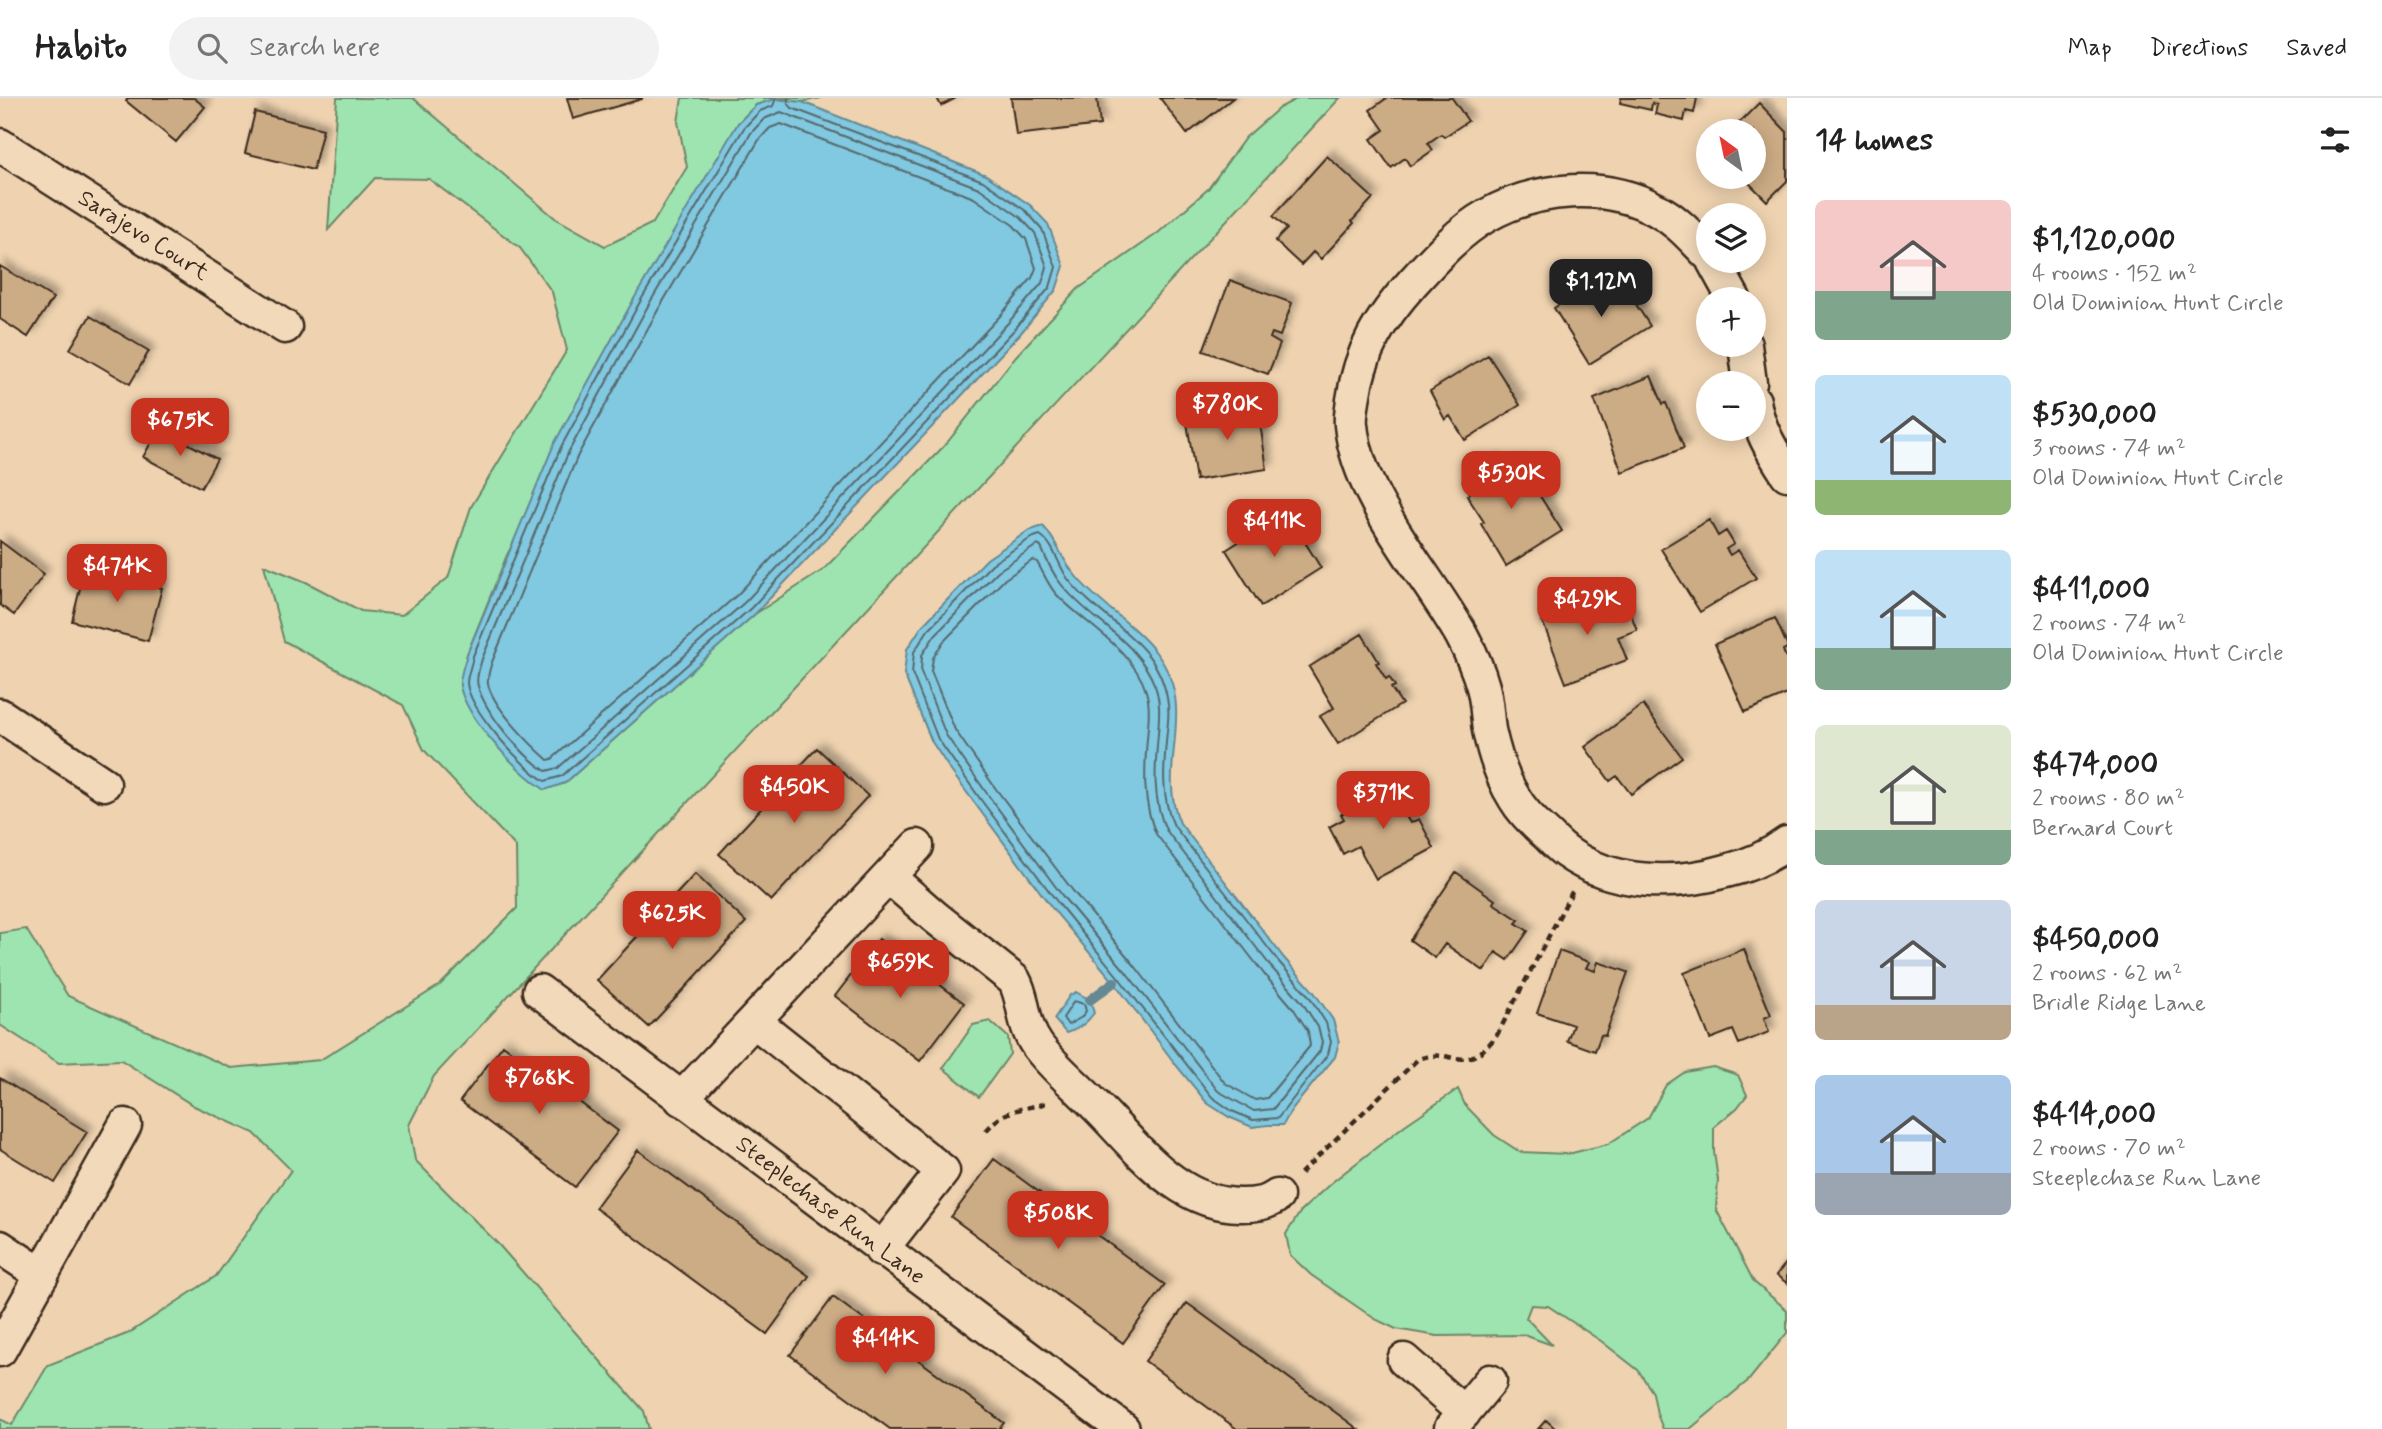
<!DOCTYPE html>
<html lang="en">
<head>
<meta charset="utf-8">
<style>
	body { margin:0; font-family:Mynerve,sans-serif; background:#f2f2f2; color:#222; height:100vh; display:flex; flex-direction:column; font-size:26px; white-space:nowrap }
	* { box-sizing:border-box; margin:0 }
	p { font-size:23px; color:#767676 }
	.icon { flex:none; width:38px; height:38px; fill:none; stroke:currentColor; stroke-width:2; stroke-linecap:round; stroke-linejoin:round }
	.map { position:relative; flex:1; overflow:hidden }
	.sheet { display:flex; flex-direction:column; background:#fff; width:595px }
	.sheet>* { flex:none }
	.needle { width:46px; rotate:327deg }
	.tools { position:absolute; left:1696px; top:21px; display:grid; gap:14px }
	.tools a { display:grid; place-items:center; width:70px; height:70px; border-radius:50%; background:#fff; box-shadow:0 4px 18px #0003; font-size:35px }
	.price { position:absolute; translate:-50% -60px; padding:0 16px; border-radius:14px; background:#c8321e; color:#fff; font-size:23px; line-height:46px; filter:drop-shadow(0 2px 4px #0008) }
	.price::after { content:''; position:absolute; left:50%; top:42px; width:21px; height:16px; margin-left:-10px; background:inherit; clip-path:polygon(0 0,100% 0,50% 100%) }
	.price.current { background:#222; color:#fff }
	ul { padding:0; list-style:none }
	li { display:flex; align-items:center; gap:21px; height:175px; padding:0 28px }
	li span { display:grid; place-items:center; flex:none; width:196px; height:140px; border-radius:10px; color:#555 }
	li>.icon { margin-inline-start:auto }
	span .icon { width:84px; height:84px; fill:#fffc; stroke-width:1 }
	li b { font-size:30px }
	h2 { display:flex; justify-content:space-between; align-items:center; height:84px; padding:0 28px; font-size:30px }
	header { display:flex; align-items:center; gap:42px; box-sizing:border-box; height:98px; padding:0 35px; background:#fff; border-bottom:2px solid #e0e0e0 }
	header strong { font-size:33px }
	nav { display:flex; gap:38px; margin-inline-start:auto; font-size:24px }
	.search { width:490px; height:63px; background:#f2f2f2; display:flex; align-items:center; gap:18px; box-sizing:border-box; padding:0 24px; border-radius:38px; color:#767676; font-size:26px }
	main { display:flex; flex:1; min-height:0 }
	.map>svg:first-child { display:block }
	.green { fill:#9ee4b0; stroke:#6c8767; stroke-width:2 }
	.water { fill:#81c8e1; stroke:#658993; stroke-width:2 }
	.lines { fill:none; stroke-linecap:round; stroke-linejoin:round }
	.shore { stroke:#57696c; stroke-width:2 }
	.stream { stroke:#658993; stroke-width:10 }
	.building { fill:#ccac85; stroke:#3b2a1e; stroke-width:2; filter:url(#shadow) }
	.minor-casing { stroke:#3b2a1e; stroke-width:37 }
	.path { stroke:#3b2a1e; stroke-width:4.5; stroke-dasharray:7 5; stroke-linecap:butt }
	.minor { stroke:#f2d9ba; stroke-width:32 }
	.labels { text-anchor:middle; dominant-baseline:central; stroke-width:6; stroke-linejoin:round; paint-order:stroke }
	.street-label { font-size:23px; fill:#3b2a1e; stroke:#f2d9ba }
</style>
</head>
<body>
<header>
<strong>Habito</strong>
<div class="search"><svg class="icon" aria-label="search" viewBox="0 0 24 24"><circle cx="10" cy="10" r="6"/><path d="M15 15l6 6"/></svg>Search here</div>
<nav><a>Map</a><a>Directions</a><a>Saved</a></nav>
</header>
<main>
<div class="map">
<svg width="1787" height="1331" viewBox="0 0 1787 1331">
	<defs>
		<filter id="shadow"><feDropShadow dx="6" dy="-6" stdDeviation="3.5" flood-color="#0004"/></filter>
	</defs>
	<rect width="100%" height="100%" fill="#efd3b0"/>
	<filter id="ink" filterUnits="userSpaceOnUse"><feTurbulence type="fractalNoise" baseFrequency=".0143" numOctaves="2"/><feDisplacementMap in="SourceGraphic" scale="14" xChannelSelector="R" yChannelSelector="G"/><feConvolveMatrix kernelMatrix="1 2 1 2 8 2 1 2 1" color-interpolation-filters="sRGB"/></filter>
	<g filter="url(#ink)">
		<path class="green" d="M337 0H413L555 120 605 148 653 125 687 69 678 24 682 0H821L802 4 775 1 756 7 738 25 507 457 467 556 460 587 545 691 565 685 755 516 823 472 946 346 1016 258 1078 191 1158 135 1208 91 1245 40 1279 10 1298 0H1340L434 978 409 1027 415 1062 499 1147 644 1313 649 1331H0V1321L12 1327 48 1267 129 1235 216 1178 291 1072 254 1035 194 1008 121 962 59 965 0 927V835L26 831 68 898 231 970 320 962 440 887 517 810 516 749 424 652 403 607 284 543 264 467 306 484 361 513 402 517 448 480 471 409 567 252 552 194 520 150 429 81 375 80 328 132Z
			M990 923 1008 939 1010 956 979 999 943 970 973 927Z
			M1713 969 1738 977 1747 997 1737 1010 1714 1029V1054L1718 1082 1716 1111 1754 1184 1787 1212V1235L1749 1282 1690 1331H1663L1657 1316 1653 1295 1638 1272 1601 1243 1548 1208 1531 1207 1526 1220 1552 1247 1524 1237 1437 1238 1396 1231 1375 1221 1311 1177 1290 1157 1286 1136 1301 1113 1331 1085 1405 1027 1458 991 1465 1007 1494 1037 1520 1054 1568 1056 1608 1046 1648 1020 1666 987 1685 974Z"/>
		<path class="water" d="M775 1 802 4 986 77 1030 107 1048 126 1064 168 1056 192 1020 236 755 516 565 685 545 692C517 673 466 621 460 588 459 579 465 565 467 556L554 346 635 199 738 25 756 7Z
			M1043 428C1057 443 1062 462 1075 477 1110 521 1173 542 1176 609 1178 649 1163 686 1180 725L1284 860 1314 894 1333 922 1339 944 1335 959 1292 1011 1283 1027H1268L1252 1029 1229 1019 1207 1005 1176 967 1114 884 1052 810 951 673 932 644 904 576 907 551 922 528 987 461 1028 433Z
			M1076 894 1090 902 1094 915C1087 925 1078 932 1066 935L1054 921 1070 897Z"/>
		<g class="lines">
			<path class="shore" d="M776 0 773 8 760 13 744 30 641 202 561 349 473 558C472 566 467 577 467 585 469 612 523 670 545 683L562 678 751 510 1015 231 1050 189 1056 169 1042 131 1026 113 983 83 792 10 788 5V0
				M781 14 979 90 1020 119 1035 135 1047 169 1042 185 1008 225 745 504 558 670 546 673C522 658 485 615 478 588 475 580 480 569 482 561L569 353 649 206 751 35 764 21Z
				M781 26 974 100 1013 127 1026 141 1036 170 1032 180 1000 218 737 497 552 661 548 662C530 646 493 609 488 586 487 579 490 570 492 564L578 357 658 212 759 42 770 30Z
				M1040 437C1054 446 1058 467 1068 481 1103 526 1161 542 1168 607 1169 615 1168 625 1167 633 1164 666 1160 697 1174 728L1279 864 1309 898 1326 925 1331 944 1328 956 1278 1020 1253 1022 1232 1013 1212 999 1119 880 1058 805 981 702 938 641 912 575 914 554 928 532 992 466 1031 440Z
				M1037 447 1041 449C1046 461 1053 476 1061 486 1091 524 1137 541 1155 588 1161 604 1159 620 1158 636 1155 669 1152 701 1166 732L1272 870 1302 904 1318 929 1322 944 1320 953 1273 1011 1254 1013 1218 993 1126 874 1064 800 988 697 946 637 921 574 922 557 935 537 998 473Z
				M1033 462 1037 464C1043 474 1048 487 1056 496 1086 527 1132 550 1146 593 1151 609 1148 626 1147 641 1144 675 1143 705 1156 736L1264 876 1293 910 1308 933 1310 948 1267 1000 1255 1002 1225 985 1135 868 1073 793 996 691 955 632 931 573 933 560 943 544 1005 481Z
				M1074 903 1084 906 1086 913 1082 919 1068 927 1063 920Z"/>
			<path class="stream" d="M1090 902 1114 884"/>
		</g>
		<path class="building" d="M128 0H194L205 9 176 44 126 3Z
			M567 0H642V1L573 21Z
			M937 0H956L941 8Z
			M1011 0H1097L1100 27 1016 37Z
			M1160 0H1233L1187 36Z
			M1387 0H1452L1468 23 1444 39 1441 36 1428 45 1433 52 1410 68 1405 60 1391 70 1371 41 1384 32 1370 12Z
			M1621 0H1697L1694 15 1686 13 1684 23 1655 16 1657 7 1652 5 1651 12 1620 5Z
			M1759 5 1787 34V83L1767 103 1743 79H1754V33H1731Z
			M255 14 323 31 313 72 245 55Z
			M1327 58 1373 100 1352 123 1354 125 1321 161 1313 154 1301 167 1275 143 1287 131 1273 118Z
			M0 168 53 200 28 239 0 221Z
			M1607 177 1619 196 1626 191 1650 228 1589 266 1554 210Z
			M1230 182 1292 205 1280 238 1272 235 1270 240 1280 246 1268 276 1203 253Z
			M90 218 149 253 130 286 70 251Z
			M1488 257 1520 307 1465 342 1450 318 1445 322 1430 293Z
			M1651 278 1663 306 1666 305 1684 350 1622 374 1594 301Z
			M1257 306 1267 371 1196 382 1186 318Z
			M159 330 217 361 201 390 143 359Z
			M1493 364 1501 376 1519 365 1562 433 1506 468 1481 426 1484 424 1467 398 1470 395 1463 383Z
			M1286 414 1321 470 1261 508 1226 452Z
			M1709 422 1718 438 1726 433 1734 446 1726 451 1730 457 1738 452 1756 480 1700 514 1661 451Z
			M0 443 44 476 14 517 0 507Z
			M85 470 162 490 148 543 72 523Z
			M1601 494 1611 521 1630 514 1637 532 1618 539 1627 562 1566 585 1540 517Z
			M1775 520 1787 547V550L1783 552 1785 558 1787 557V596L1745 614 1715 546Z
			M1362 536 1379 564 1376 565 1386 581 1389 579 1395 588 1391 590 1402 606 1338 646 1320 618 1334 610 1309 569Z
			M1643 607 1682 659 1631 696 1617 678 1610 683 1585 649Z
			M817 650 868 698 771 803 719 756Z
			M1401 683 1417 712 1408 716 1407 720 1410 725 1419 721 1434 750 1376 781 1358 748 1343 756 1329 729 1344 721 1341 716Z
			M1456 774 1495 802 1493 805 1519 822 1516 825 1528 833 1508 862 1496 854 1484 873 1445 846 1435 860 1410 842Z
			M695 776 746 824 649 929 597 882Z
			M879 841 964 905 920 963 835 898Z
			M1744 851 1771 917 1764 920 1769 934 1739 946 1733 932 1710 941 1684 875Z
			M1559 853 1589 864 1586 870 1595 873 1598 864 1628 874 1605 938 1601 937 1595 953 1567 943 1573 927 1537 915Z
			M503 947 618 1033 575 1089 460 1003Z
			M0 980 87 1034 55 1085 0 1051Z
			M638 1052 809 1178 767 1236 595 1110Z
			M994 1061 1165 1187 1123 1245 951 1119Z
			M1787 1164V1185L1776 1177Z
			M833 1199 1004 1325 999 1331H890L790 1257Z
			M1187 1205 1358 1331H1237L1145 1263Z
			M1546 1322 1556 1331H1538Z"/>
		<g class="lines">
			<g class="minor-casing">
				<path id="minor" d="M0 47 285 229
					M1708 156C1692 140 1678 123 1657 112 1605 83 1537 89 1486 118 1458 134 1435 160 1413 184 1380 221 1360 253 1353 302 1352 310 1350 319 1351 327 1358 400 1426 474 1462 538 1471 555 1478 571 1483 589 1487 603 1487 618 1489 632 1494 655 1502 681 1515 701 1522 713 1533 724 1543 733 1551 740 1558 748 1566 754 1612 787 1674 788 1726 773 1747 768 1770 758 1787 745
					M1713 163 1734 201
					M1745 247 1750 285
					M1754 303C1758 330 1772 353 1787 376
					M0 617 104 686
					M889 779 935 819 1014 882C1025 901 1021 924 1037 947 1053 969 1077 988 1096 1008 1137 1049 1178 1108 1242 1107 1254 1107 1267 1106 1277 1098
					M539 893 1123 1331
					M754 923 943 1073 881 1152
					M681 1001 917 748
					M0 1149 42 1177
					M0 1252 125 1027
					M1404 1262 1464 1315
					M1451 1330 1490 1283"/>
			</g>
			<path class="path" d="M986 1033C1005 1010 1021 1012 1047 1005
				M1300 1076 1417 962C1452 946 1462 982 1497 937L1573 792"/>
			<use href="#minor" class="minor"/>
		</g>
	</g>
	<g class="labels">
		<g class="street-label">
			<text transform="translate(143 138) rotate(32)">Sarajevo Court</text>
			<text transform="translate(830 1113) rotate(37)">Steeplechase Run Lane</text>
		</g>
	</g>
</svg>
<div class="tools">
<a><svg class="needle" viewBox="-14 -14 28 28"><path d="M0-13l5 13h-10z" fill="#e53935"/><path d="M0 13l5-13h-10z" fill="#767676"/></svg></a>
<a><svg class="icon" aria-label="layers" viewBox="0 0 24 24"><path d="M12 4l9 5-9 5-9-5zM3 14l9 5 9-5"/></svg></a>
<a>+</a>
<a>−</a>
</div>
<b class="price current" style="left:1601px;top:221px">$1.12M</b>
<b class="price" style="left:1227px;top:344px">$780K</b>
<b class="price" style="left:180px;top:360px">$675K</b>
<b class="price" style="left:1511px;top:413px">$530K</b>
<b class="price" style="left:1274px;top:461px">$411K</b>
<b class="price" style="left:117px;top:506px">$474K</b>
<b class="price" style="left:1587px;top:539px">$429K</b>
<b class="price" style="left:794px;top:727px">$450K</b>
<b class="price" style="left:1383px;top:733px">$371K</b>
<b class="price" style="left:672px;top:853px">$625K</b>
<b class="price" style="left:900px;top:902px">$659K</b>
<b class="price" style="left:539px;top:1018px">$768K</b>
<b class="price" style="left:1058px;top:1153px">$508K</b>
<b class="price" style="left:885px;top:1278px">$414K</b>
</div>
<section class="sheet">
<h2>14 homes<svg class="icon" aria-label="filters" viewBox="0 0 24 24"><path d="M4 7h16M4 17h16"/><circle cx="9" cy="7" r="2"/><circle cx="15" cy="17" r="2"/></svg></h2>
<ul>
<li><span style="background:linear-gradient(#f6c9c9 65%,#7fa58c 0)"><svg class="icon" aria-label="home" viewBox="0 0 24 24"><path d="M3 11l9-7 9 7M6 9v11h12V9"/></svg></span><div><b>$1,120,000</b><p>4 rooms · 152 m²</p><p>Old Dominion Hunt Circle</p></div></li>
<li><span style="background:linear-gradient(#bfe0f5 75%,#8fb573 0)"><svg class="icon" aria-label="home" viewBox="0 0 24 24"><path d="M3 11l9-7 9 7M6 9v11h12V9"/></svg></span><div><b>$530,000</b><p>3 rooms · 74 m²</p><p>Old Dominion Hunt Circle</p></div></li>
<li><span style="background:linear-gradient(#bfe0f5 70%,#7fa58c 0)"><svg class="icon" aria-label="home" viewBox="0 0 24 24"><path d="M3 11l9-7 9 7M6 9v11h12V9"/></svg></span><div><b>$411,000</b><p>2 rooms · 74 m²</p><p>Old Dominion Hunt Circle</p></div></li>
<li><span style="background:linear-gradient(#dfe7d0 75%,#7fa58c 0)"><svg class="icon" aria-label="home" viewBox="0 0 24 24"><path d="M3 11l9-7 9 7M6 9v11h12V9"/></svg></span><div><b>$474,000</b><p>2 rooms · 80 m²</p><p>Bernard Court</p></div></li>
<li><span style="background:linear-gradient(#c9d6e8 75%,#b9a48a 0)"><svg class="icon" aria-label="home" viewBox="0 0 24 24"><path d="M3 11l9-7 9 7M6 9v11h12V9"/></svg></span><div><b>$450,000</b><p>2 rooms · 62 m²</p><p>Bridle Ridge Lane</p></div></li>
<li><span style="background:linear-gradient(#a9c7e8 70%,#9aa5b1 0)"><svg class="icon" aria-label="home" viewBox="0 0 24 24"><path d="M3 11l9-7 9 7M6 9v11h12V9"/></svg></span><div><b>$414,000</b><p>2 rooms · 70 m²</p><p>Steeplechase Run Lane</p></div></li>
</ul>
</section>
</main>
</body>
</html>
